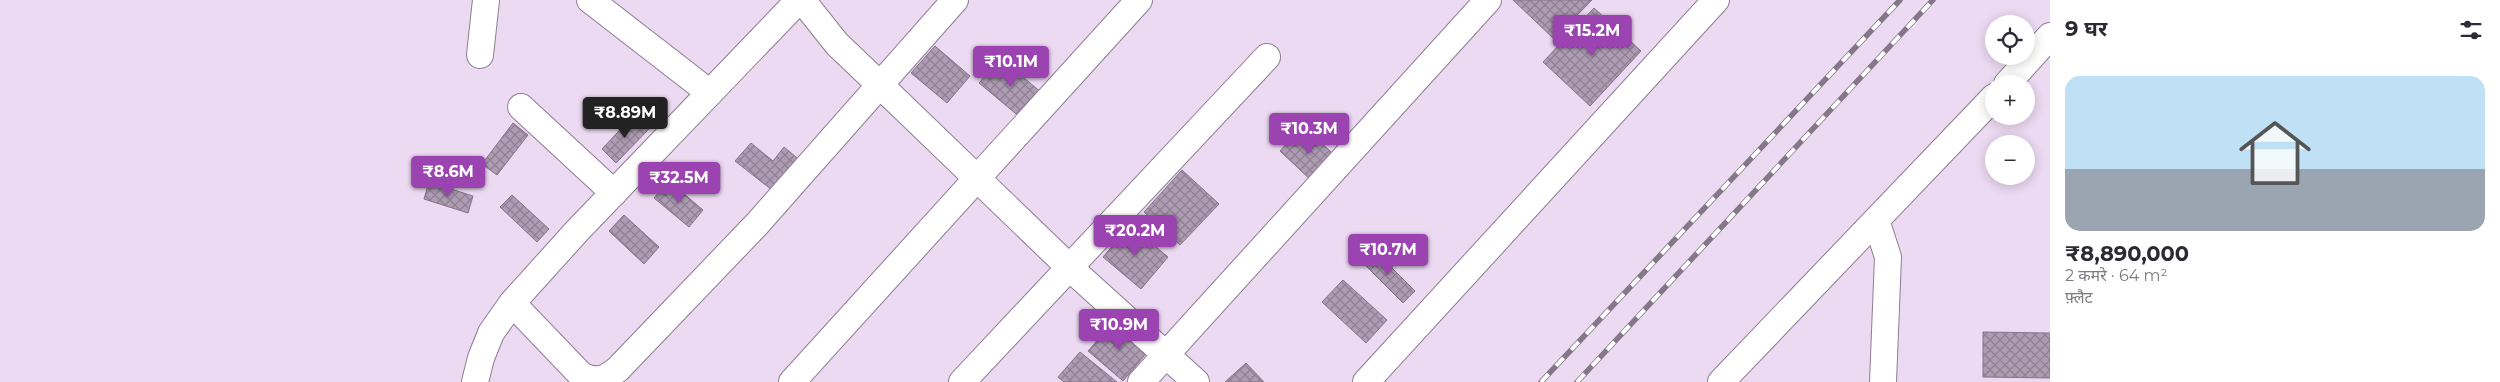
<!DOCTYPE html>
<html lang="hi">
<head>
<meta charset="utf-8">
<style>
	body { margin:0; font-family:Montserrat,"Noto Sans Devanagari",sans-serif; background:#f2f2f3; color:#2b2b33; height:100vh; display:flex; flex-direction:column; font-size:19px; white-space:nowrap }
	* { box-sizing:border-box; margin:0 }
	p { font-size:16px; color:#7c7c81 }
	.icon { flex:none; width:28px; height:28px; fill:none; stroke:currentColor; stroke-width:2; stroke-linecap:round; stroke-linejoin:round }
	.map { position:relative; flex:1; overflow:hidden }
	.details { display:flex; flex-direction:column; background:#fff; width:450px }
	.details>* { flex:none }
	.tools { position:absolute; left:1985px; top:15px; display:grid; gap:10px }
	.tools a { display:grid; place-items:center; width:50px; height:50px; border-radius:50%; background:#fff; box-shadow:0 2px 12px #0003; font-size:25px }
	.price { position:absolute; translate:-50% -42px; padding:0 11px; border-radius:5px; background:#9b44b1; color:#fff; font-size:16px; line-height:32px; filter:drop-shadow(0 1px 2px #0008) }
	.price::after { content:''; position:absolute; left:50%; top:30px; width:15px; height:11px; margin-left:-8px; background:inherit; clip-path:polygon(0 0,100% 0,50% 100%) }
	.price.selected { background:#222; color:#fff }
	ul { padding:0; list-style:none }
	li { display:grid; align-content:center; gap:10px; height:265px; padding:0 15px }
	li+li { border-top:1px solid #e1e1e2 }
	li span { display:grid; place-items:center; height:155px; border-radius:15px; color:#555 }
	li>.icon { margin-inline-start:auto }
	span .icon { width:90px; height:90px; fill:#fffc; stroke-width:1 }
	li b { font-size:21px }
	h2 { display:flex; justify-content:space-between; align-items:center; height:60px; padding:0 15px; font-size:21px }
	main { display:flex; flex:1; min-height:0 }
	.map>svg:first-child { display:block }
	.building { fill:url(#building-cross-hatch); stroke:#86748b }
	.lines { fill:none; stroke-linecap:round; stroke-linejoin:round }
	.street-casing { stroke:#8e7d93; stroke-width:28 }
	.street { stroke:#fff; stroke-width:26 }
	.rail-casing { stroke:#847787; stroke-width:5.5 }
	.rail { stroke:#fff; stroke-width:4; stroke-dasharray:11; stroke-linecap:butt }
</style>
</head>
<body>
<main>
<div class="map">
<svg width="2050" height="382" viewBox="0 0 2050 382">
	<defs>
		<pattern id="building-cross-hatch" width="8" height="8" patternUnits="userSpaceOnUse" patternTransform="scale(1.25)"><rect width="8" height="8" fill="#ae9cb3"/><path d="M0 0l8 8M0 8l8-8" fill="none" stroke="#8f8093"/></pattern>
	</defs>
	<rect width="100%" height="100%" fill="#ecd9f2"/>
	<path class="building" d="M1513 0H1592L1554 39Z
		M1594 8 1641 51 1590 106 1543 62Z
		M935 46 970 76 947 103 911 73Z
		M1000 58 1042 93 1021 118 979 83Z
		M634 115 649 129 616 163 602 149Z
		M513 123 528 135 497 175 482 164Z
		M1302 126 1338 158 1314 183 1280 151Z
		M751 143 773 161 784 147 802 162 777 194 735 161Z
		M1182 170 1219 204 1180 245 1144 212Z
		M669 181 703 210 689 227 654 198Z
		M429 182 473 196 468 213 424 199Z
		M512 195 549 229 537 242 500 207Z
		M624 215 659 247 644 264 609 231Z
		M1130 225 1168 257 1141 289 1103 257Z
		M1372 248 1415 291 1403 303 1360 260Z
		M1343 280 1387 320 1366 343 1322 302Z
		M1114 321 1149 350 1123 381 1088 351Z
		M1983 332 2050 333V378L1983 377Z
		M1080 352 1117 382H1064L1058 377Z
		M1246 363 1264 382H1225Z"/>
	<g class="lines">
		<g class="street-casing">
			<path id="street" d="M590 0 710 93
				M802 0 837 44 880 85 1070 268 1196 382
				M480 55 486 0
				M2007 84 2050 36
				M521 107 614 193
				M1876 220 1888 257 1883 382
				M512 303 582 376C599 382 604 380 618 369L757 224 955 0
				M475 382 481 358 491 333 512 303 577 231 799 0
				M792 382 1139 0
				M962 382 1267 57
				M1141 382 1488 0
				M1366 382 1716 0
				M1721 382 1994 97"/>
		</g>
		<use href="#street" class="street"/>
		<g class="rail-casing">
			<path id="rail" d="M1541 382 1900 0
				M1577 382 1933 0"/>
		</g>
		<use href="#rail" class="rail"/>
	</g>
</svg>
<div class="tools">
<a><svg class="icon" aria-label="locate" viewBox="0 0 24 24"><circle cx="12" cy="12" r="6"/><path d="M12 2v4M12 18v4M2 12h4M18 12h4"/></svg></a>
<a>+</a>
<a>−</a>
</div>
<b class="price" style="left:1592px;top:57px">₹15.2M</b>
<b class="price" style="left:1011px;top:88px">₹10.1M</b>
<b class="price selected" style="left:625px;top:139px">₹8.89M</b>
<b class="price" style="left:1309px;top:155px">₹10.3M</b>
<b class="price" style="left:448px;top:198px">₹8.6M</b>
<b class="price" style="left:679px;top:204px">₹32.5M</b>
<b class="price" style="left:1135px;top:257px">₹20.2M</b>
<b class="price" style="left:1388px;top:276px">₹10.7M</b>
<b class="price" style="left:1119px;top:351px">₹10.9M</b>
</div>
<section class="details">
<h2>9 घर<svg class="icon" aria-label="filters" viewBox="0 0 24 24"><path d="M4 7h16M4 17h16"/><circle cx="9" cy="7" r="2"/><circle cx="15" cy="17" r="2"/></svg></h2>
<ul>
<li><span style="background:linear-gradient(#bfe0f5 60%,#9aa5b1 0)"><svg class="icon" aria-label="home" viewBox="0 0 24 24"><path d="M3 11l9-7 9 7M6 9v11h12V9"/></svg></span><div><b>₹8,890,000</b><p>2 कमरे · 64 m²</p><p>फ़्लैट</p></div></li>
</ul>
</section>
</main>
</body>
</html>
